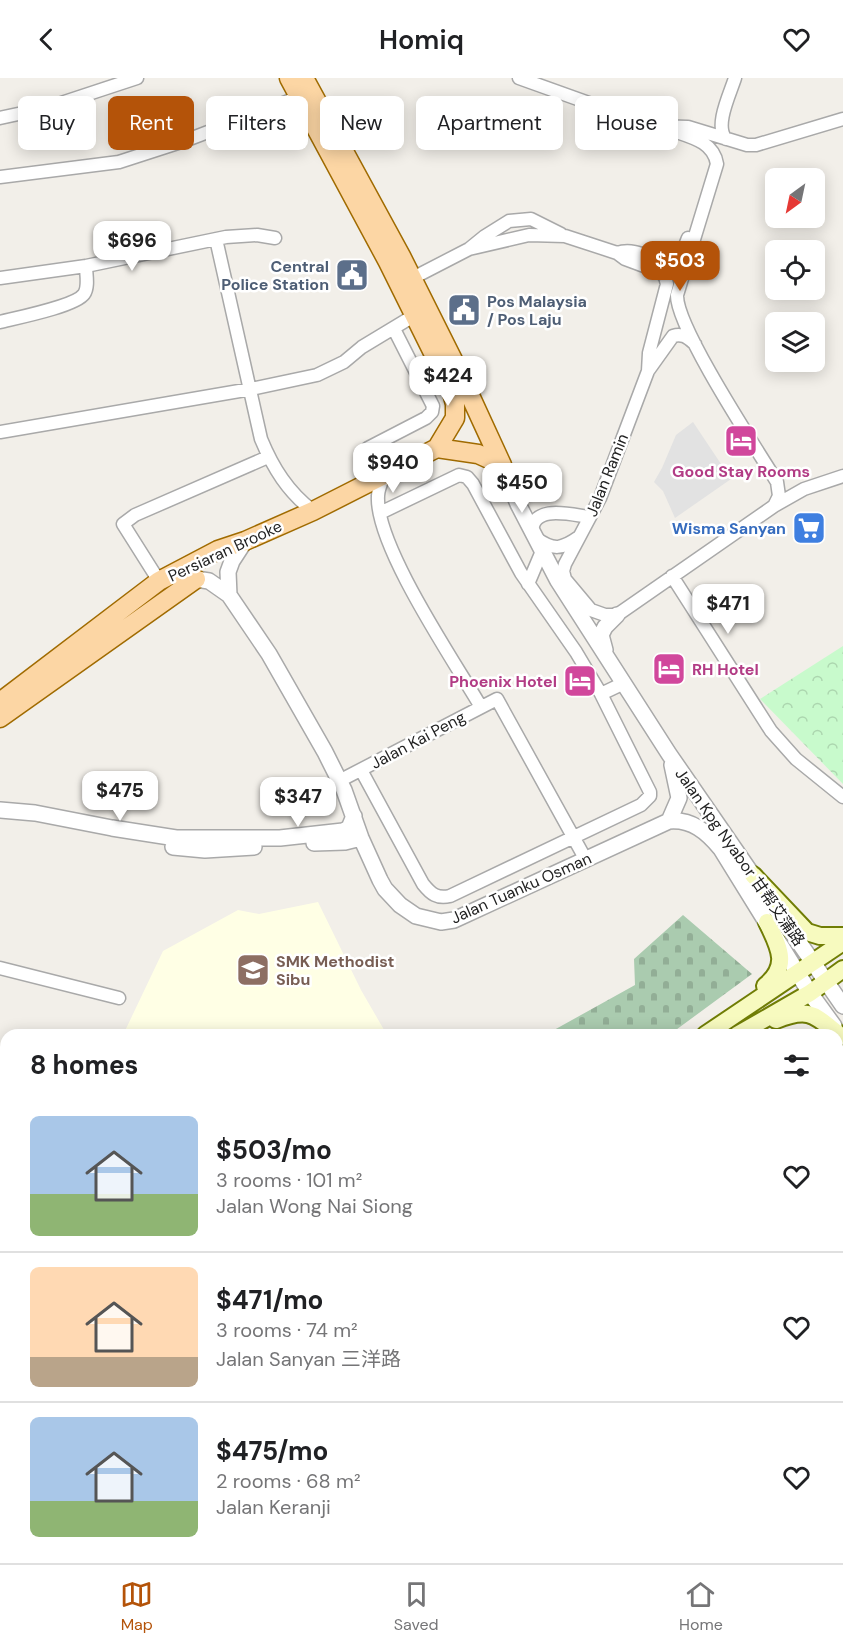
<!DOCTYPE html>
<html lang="en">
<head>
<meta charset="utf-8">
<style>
	body { margin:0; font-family:"DM Sans","Noto Sans SC",sans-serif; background:#f6f6f6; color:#202124; height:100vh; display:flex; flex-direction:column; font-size:22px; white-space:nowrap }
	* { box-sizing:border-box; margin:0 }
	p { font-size:20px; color:#757577 }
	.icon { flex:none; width:33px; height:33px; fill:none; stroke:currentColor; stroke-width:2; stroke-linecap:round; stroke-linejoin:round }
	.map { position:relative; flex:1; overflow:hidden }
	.sheet { position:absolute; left:0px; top:951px; width:843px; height:534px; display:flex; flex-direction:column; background:#fff; border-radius:18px 18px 0 0; box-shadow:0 3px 15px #0003 }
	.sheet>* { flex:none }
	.hud { position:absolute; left:18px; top:18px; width:807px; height:54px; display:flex; gap:12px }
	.needle { width:39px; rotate:213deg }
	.buttons { position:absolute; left:765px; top:90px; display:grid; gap:12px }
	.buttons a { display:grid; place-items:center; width:60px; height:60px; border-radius:9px; background:#fff; box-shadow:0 3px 15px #0003; font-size:30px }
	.price { position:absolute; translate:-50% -51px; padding:0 14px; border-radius:12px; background:#fff; color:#222; font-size:20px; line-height:39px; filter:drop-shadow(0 2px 3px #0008) }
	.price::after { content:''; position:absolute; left:50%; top:36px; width:18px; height:14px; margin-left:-9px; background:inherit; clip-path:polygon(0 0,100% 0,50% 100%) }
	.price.selected { background:#b45309; color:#fff }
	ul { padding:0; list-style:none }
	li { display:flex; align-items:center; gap:18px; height:150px; padding:0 30px }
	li+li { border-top:2px solid #e0e0e0 }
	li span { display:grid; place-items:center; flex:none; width:168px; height:120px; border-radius:9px; color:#555 }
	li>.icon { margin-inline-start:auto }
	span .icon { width:72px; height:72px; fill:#fffc; stroke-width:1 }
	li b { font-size:26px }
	h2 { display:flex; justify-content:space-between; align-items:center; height:72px; padding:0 30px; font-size:26px }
	.chip { padding:0 21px; border-radius:9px; background:#fff; box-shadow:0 3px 15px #0003; font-size:21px; line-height:54px }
	.chip.selected { background:#b45309; color:#fff }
	header { display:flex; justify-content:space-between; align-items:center; height:78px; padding:0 30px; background:#fff; font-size:27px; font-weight:600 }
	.dock { display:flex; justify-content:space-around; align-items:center; height:84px; border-top:2px solid #e0e0e0; background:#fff; font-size:16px; color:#757577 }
	.dock a { display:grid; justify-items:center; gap:3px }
	.dock .selected { color:#b45309 }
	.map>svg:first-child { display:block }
	.education { fill:#ffffe5 }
	.cemetery { fill:url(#cemetery-stones) }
	.park { fill:url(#park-crowns) }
	.parking { fill:#e2e2e2 }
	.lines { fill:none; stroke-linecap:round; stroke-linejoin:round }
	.minor-casing { stroke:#a9a9a9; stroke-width:15 }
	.tertiary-casing { stroke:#a9a9a9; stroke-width:18 }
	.secondary-casing { stroke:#707d05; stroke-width:20 }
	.primary-casing { stroke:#a06b00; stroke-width:21 }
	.minor { stroke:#fff; stroke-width:12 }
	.tertiary { stroke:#fff; stroke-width:15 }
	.secondary { stroke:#f7fabf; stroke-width:16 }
	.primary { stroke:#fcd6a4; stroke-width:18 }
	.labels { text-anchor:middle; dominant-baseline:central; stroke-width:5; stroke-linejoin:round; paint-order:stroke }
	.service-label { font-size:16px; font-weight:bold; fill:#4e5e75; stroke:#fff; text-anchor:end }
	.hotel-label { font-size:16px; font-weight:bold; fill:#b23c85; stroke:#fff }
	.street-label { font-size:16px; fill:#222; stroke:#fff }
	.shop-label { font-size:16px; font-weight:bold; fill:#366cbe; stroke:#fff; text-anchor:end }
	.education-label { font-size:16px; font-weight:bold; fill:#785e54; stroke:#fff; text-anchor:start }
</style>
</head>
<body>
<header><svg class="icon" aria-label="back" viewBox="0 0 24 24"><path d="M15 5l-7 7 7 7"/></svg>Homiq<svg class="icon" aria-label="heart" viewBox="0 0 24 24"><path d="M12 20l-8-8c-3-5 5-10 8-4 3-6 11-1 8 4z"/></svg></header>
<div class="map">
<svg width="843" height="1485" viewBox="0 0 843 1485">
	<defs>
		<pattern id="cemetery-stones" width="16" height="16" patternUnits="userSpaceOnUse" patternTransform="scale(1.5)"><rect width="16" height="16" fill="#aacbaf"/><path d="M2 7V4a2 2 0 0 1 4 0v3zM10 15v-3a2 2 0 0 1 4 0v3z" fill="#92ae96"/></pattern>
		<pattern id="park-crowns" width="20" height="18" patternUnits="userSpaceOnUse" patternTransform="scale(1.5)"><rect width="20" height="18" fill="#c8facc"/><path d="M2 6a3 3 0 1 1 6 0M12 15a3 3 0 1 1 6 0" fill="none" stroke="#acd6af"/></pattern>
	</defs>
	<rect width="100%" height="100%" fill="#f2efe9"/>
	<path class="education" d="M318 824 361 912 387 957H123L163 873 238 832 259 836Z
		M0 996 6 998V1155L0 1154Z"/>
	<path class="cemetery" d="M683 837 752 896 669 957H545L635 907 634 881Z"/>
	<path class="park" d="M843 568V706L760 621Z"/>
	<path class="parking" d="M693 344 731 401 675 440 663 413 654 404 662 390 676 357Z"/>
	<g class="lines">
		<g class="minor-casing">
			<path id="minor" d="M519 0 653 48 688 49 747 67H756L843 41
				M0 40 46 30 137 0
				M663 49C683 58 713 60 717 86L677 217C676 249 756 370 777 404L779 418 774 428
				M726 61C714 48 730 16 735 0
				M0 99 119 84 187 62 299 19
				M216 161 261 361C273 390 288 414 313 433
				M469 171 529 157 565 158 617 175 625 181 660 194 665 199 667 206 649 275 648 293
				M617 175C649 164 670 211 688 160
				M0 200 86 188 226 159 257 157 275 160
				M407 203 469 171 485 158 509 143 531 141 561 156
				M0 244C16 240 76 228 84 216 89 209 86 196 86 188
				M695 266C688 260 683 255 673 258L648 293 600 420 565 486 563 493 565 501 591 532 605 537H617L774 428 804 411 843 398
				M0 354 251 311 317 297 344 284 362 269 415 237
				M385 396C382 403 378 411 378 418 375 467 454 583 481 629
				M370 402 373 386 368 370 426 340 432 334 433 328 394 251
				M532 455C532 425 572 437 590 439
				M536 460C554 473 562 471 579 459
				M672 498 771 653 796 681 843 719
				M159 503 123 446 135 437 268 379
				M528 506 542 473
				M601 616 624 605
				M361 692 423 806C431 816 437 821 450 818L641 727 650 718V714L601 616 576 574 521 495 473 406 467 399 459 397 380 435
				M339 703 497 621 586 782
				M0 890 119 920
				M0 986 6 988
				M0 1161 6 1162
				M0 1275 6 1276
				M837 1436 843 1455
				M222 1479 229 1485
				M0 1482 4 1485"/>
		</g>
		<g class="tertiary-casing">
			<path id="tertiary" d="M502 387 518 426 558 503 669 676 843 928
				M245 463 232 483 228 494 229 517 269 576 325 674 344 712 361 760 380 802 385 811 400 827 416 838 441 844 454 842 669 743C692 741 707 754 721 771L810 915 834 948
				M196 501 209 503 229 517
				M605 572 601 557 605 549 617 537
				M0 732 35 735 112 750 176 760H280L343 753 349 750 354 738
				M669 743 679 720 672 687
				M314 765 345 764 361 760
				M173 769 205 772 254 769"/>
		</g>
		<g class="secondary-casing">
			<path id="secondary" d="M753 797 807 854 820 858H843
				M765 908C791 887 778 868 767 844
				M776 942C811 928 815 938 841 958
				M705 957 843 864
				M737 957 810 915 843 891
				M688 1479 689 1485
				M700 1479 702 1485
				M164 1485 169 1479
				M184 1485 189 1479"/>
		</g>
		<g class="primary-casing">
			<path id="primary" d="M304 0 401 178 462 300 502 387
				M437 370 478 376 502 387
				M0 624 159 503 218 472 245 463 313 433 437 370 455 340V326L451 311 388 184 289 0
				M0 640 196 501"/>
		</g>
		<use href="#minor" class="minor"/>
		<use href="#tertiary" class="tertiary"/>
		<use href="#secondary" class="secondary"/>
		<use href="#primary" class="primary"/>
	</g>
	<defs>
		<g id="civic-square" transform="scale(1.725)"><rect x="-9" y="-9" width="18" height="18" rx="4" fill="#5c6f8a" stroke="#fff"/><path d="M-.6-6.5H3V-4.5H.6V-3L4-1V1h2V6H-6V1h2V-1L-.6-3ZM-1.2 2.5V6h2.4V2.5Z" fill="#fff"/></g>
		<g id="hotel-square" transform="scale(1.725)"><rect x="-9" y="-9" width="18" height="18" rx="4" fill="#d1479c" stroke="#fff"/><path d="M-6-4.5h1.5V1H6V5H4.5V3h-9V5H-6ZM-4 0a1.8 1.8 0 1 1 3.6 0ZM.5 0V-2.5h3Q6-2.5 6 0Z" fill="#fff"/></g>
		<g id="supermarket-square" transform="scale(1.725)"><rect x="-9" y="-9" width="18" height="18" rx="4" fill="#3f7fe0" stroke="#fff"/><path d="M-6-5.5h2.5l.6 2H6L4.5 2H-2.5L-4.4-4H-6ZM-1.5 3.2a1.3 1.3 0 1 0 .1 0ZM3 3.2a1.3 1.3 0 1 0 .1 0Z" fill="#fff"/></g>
		<g id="school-square" transform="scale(1.725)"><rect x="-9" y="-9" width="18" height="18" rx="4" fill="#8d6e63" stroke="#fff"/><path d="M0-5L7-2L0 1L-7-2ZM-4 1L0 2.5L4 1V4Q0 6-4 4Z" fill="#fff"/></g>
	</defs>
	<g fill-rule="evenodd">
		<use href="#civic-square" x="352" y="197"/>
		<use href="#civic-square" x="464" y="232"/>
		<use href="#hotel-square" x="741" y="363"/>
		<use href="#supermarket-square" x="809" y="450"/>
		<use href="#hotel-square" x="669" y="591"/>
		<use href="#hotel-square" x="580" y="603"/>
		<use href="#school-square" x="253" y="892"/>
	</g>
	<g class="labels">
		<g class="service-label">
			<text x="329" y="188">Central<tspan x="329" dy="18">Police Station</tspan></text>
			<text x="487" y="223" text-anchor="start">Pos Malaysia<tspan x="487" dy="18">/ Pos Laju</tspan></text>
		</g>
		<g class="hotel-label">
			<text x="741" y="393">Good Stay Rooms</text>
			<text x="692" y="591" text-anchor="start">RH Hotel</text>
			<text x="557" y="603" text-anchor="end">Phoenix Hotel</text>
		</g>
		<g class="street-label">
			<text transform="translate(607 397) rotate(-68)">Jalan Ramin</text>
			<text transform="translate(225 473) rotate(-25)">Persiaran Brooke</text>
			<text transform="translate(418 662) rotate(-28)">Jalan Kai Peng</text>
			<text transform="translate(740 779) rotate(55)">Jalan Kpg Nyabor 甘帮艾蒲路</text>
			<text transform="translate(521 810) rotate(-24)">Jalan Tuanku Osman</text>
		</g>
		<g class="shop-label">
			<text x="786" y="450">Wisma Sanyan</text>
		</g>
		<g class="education-label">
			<text x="276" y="883">SMK Methodist<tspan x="276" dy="18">Sibu</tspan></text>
		</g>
	</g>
</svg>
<div class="buttons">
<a><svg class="needle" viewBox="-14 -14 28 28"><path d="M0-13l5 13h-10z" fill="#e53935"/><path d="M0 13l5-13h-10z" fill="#757577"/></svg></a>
<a><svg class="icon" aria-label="locate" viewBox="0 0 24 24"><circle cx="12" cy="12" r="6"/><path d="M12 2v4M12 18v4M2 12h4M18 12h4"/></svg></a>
<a><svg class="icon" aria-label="layers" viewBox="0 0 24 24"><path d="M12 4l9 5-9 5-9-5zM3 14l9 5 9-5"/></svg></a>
</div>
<b class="price" style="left:132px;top:194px">$696</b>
<b class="price selected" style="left:680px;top:214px">$503</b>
<b class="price" style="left:448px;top:329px">$424</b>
<b class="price" style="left:393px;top:416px">$940</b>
<b class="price" style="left:522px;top:436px">$450</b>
<b class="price" style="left:728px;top:557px">$471</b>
<b class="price" style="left:120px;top:744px">$475</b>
<b class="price" style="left:298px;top:750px">$347</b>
<div class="hud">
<a class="chip">Buy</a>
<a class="chip selected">Rent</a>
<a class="chip">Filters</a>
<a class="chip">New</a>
<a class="chip">Apartment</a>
<a class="chip">House</a>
</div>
<section class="sheet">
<h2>8 homes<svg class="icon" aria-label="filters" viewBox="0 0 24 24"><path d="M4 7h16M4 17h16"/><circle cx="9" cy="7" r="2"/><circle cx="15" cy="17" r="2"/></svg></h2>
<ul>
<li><span style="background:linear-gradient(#a9c7e8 65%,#8fb573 0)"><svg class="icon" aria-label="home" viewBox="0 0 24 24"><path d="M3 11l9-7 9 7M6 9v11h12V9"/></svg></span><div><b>$503/mo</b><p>3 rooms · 101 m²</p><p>Jalan Wong Nai Siong</p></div><svg class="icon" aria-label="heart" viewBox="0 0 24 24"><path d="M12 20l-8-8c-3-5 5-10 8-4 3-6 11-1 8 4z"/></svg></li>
<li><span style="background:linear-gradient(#ffd9b3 75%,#b9a48a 0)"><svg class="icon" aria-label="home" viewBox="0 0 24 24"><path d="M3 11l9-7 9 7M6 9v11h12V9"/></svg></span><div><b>$471/mo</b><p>3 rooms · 74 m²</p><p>Jalan Sanyan 三洋路</p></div><svg class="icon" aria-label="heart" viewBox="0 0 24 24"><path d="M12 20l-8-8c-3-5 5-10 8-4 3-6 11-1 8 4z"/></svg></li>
<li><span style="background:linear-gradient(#a9c7e8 70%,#8fb573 0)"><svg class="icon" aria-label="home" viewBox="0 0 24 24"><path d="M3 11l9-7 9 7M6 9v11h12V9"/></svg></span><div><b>$475/mo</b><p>2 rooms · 68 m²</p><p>Jalan Keranji</p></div><svg class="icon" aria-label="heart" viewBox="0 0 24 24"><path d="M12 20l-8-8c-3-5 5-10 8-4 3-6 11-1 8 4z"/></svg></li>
</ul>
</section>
</div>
<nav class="dock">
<a class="selected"><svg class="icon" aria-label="map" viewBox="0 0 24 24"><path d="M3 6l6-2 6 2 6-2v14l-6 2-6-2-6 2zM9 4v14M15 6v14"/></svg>Map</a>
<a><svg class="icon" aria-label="saved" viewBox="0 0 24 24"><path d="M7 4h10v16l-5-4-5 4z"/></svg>Saved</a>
<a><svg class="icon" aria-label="home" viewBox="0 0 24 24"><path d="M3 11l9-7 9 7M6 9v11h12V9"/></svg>Home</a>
</nav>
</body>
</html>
